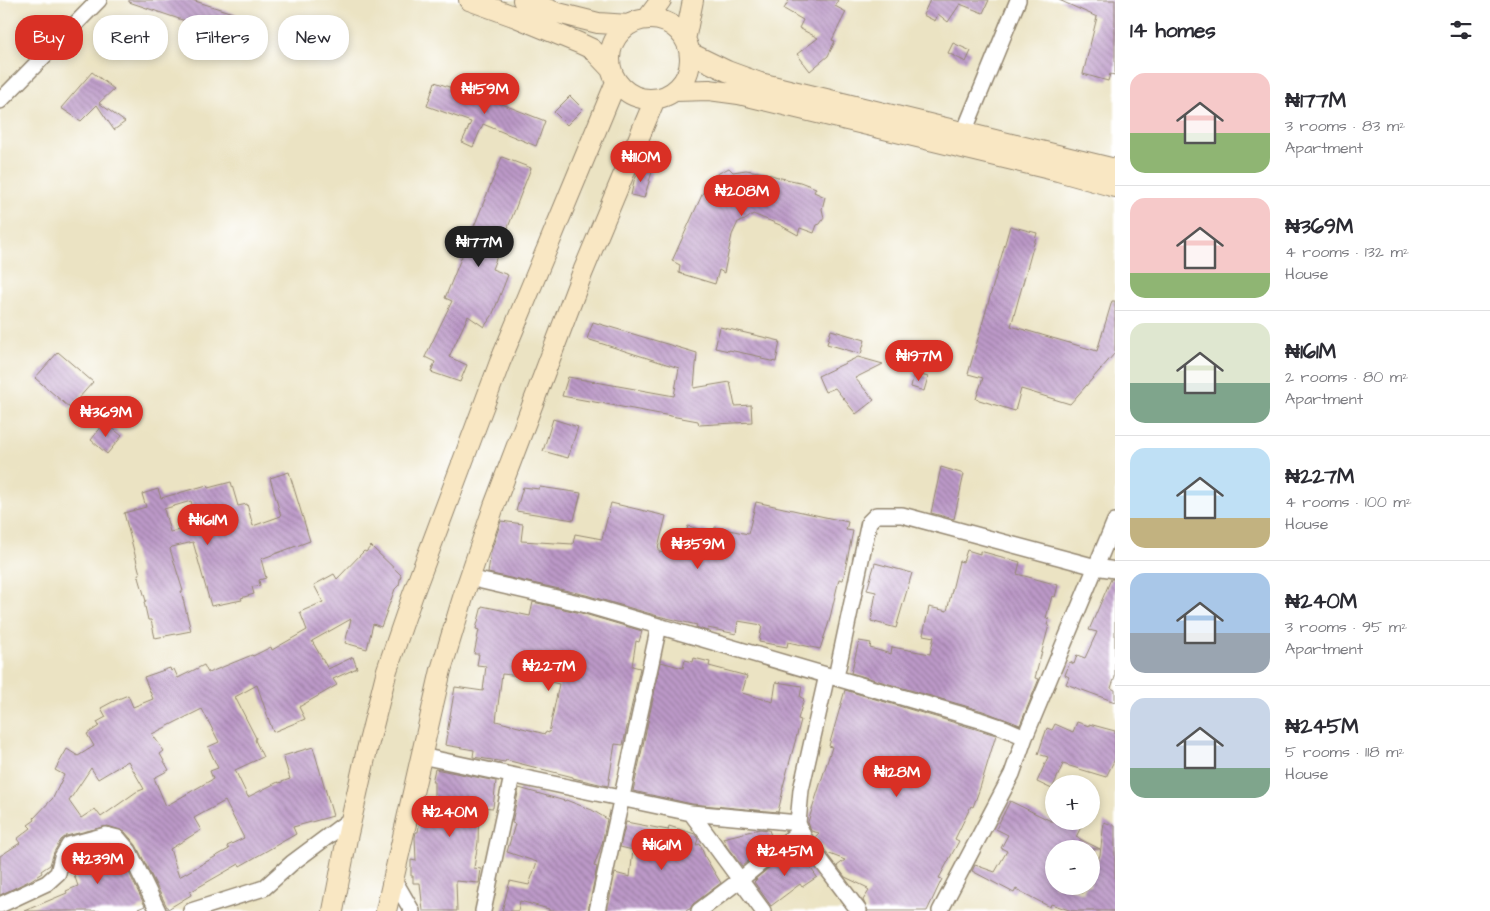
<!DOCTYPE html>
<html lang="en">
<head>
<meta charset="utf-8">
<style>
	body { margin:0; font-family:"Architects Daughter",sans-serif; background:#f7f7f7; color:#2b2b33; height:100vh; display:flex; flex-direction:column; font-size:19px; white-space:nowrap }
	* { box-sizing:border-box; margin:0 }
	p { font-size:16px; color:#7c7c81 }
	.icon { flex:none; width:28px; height:28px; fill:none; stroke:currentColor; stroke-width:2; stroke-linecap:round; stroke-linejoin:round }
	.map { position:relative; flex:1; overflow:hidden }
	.details { display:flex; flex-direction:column; background:#fff; width:375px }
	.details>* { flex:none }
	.guide { position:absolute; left:15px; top:15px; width:475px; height:45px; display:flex; gap:10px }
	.fabs { position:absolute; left:1045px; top:775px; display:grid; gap:10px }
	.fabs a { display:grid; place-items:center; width:55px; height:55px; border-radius:50%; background:#fff; box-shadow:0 2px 8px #0003; font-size:25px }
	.price { position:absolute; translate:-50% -42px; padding:0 11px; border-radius:18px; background:#d93025; color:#fff; font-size:16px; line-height:32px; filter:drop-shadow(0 1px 2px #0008) }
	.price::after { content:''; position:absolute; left:50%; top:30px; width:15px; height:11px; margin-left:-8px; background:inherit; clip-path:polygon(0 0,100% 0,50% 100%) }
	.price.active { background:#222; color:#fff }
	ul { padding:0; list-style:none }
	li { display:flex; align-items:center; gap:15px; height:125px; padding:0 15px }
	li+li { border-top:1px solid #e1e1e2 }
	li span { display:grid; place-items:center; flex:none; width:140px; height:100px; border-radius:15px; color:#555 }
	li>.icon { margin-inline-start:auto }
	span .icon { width:60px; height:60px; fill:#fffc; stroke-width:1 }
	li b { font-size:21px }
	h2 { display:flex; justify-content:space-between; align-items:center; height:60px; padding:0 15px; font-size:21px }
	.pill { padding:0 18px; border-radius:20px; background:#fff; box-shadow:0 2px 8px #0003; font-size:18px; line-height:45px }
	.pill.active { background:#d93025; color:#fff }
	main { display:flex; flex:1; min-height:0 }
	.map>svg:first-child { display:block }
	.building { fill:url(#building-back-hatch); fill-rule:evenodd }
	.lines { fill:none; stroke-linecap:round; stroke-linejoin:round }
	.street-casing { stroke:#938670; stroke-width:18 }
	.secondary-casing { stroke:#938670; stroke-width:22 }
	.street { stroke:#fff; stroke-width:15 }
	.secondary { stroke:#f9e7c3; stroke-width:20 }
</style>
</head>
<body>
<main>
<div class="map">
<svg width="1115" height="911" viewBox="0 0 1115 911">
	<defs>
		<pattern id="building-back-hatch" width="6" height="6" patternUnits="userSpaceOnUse" patternTransform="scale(1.25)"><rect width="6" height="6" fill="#bc99c8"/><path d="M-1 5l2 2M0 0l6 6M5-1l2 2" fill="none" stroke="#9a7da2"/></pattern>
	</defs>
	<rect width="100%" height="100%" fill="#fff"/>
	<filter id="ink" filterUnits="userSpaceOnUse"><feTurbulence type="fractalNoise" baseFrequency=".02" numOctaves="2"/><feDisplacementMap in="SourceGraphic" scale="10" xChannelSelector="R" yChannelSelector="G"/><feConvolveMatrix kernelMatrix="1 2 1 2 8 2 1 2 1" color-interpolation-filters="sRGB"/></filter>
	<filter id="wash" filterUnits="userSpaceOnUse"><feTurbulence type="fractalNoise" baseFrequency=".0096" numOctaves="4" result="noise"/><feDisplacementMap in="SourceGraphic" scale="20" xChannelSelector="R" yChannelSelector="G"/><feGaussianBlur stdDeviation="1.12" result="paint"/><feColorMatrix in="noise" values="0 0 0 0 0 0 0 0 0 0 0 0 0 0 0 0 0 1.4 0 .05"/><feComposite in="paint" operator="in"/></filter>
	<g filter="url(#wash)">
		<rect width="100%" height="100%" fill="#ebe3c3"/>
		<g id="blocks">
			<path class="building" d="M129 0H192L242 16 233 37 216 32 214 40 193 36 200 26 129 2Z
				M789 0H838L835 6 846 12 832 40 835 41 828 56 810 71 797 54 818 38 799 28 803 20 784 9Z
				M930 0H989L983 13 960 4 948 22 938 14 935 21 923 15Z
				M1059 0H1115V75L1110 74 1108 81 1083 74 1097 17Z
				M953 43 971 51 966 62 948 53Z
				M92 72 114 89 99 103 125 122 114 130 97 105 81 121 61 108Z
				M435 82 483 99 484 97 545 121 536 146 483 124 473 147 462 142 471 122 427 106Z
				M570 96 583 109 567 125 554 112Z
				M502 157 531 168 492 269 508 275 492 316 484 327 468 316 449 357 467 365 460 382 431 372 435 362 425 357 452 301 445 298Z
				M641 167 652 172 644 198 631 195 634 181Z
				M729 168 733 172 746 170 765 173 781 178 800 182 816 188 814 192 825 197 822 209 824 218 820 224 817 225 814 233 800 228 798 235 780 225 753 214 745 220 738 222 732 235 724 273 719 270 715 284 679 273 680 265 672 261 706 186H715V175Z
				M1010 226 1037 233 1011 326 1097 351 1112 301H1115V353L1070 404 1021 389 1015 411 976 399 983 378 968 374Z
				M593 322 697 353 694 388 730 382 735 406 751 405 752 422 699 425 698 421 562 396 568 377 674 396 679 368 587 339Z
				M720 327 780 341 776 362 761 359 762 357 729 350V351L715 348Z
				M831 330 865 340 861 354 827 344Z
				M58 352 93 382 70 408 35 378Z
				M858 357 883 364 855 378 874 400 856 414 835 388 825 392 818 376Z
				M914 373 928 377 924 391 911 387Z
				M553 419 578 427 568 458 543 451Z
				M105 422 122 436 107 454 91 440Z
				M941 467 964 474 954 519 931 513Z
				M289 472 310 541 261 559 266 578 259 580 260 585 252 587 254 594 241 598 242 600 211 606 193 542 172 547 170 549 183 591H181L191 631 155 638 151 620H148L144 602 146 601 138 574H140L124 513 146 507 142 494 158 489 161 498 207 485 208 488 231 482 238 506 247 504 253 526 281 516 270 478ZM191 501 198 526 170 532 164 509Z
				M523 487 539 489 540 487 581 493 574 520 516 511Z
				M756 502 848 522 846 530 853 531 843 580 839 579 829 622 820 649 788 642 787 647 759 642 762 625 738 621 736 634 708 628 707 631 696 627 697 625 658 616 586 595 488 573 491 551 501 521 523 524 521 541 573 544 575 534 602 539 611 503 666 516 658 548 659 549V552L679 556 688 526 714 533 715 527 748 534Z
				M371 546 401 575 399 585 395 589 381 627 373 624 367 649 345 643 351 619 312 641 328 669 353 657 357 668 333 679 337 685 299 707 305 719 273 732 257 685 235 697 256 738 255 740 263 757 235 770 248 797 278 782 279 783 290 779 283 756 313 747 333 816 293 827 296 834 240 866 239 864 190 892 191 895 168 909 136 845 125 832 108 826 66 836 61 840 54 852 50 865 41 871 42 873 31 880 0 895V856L20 843 17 839 31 828 28 825 35 820 34 818 53 798 64 775 55 770 67 749 78 756 94 746 87 734 99 726 97 722 106 717 101 708 116 700 128 695 133 707 153 699 144 677 170 668 171 671 174 669 178 678 204 665 208 673 252 655 253 656 271 647 272 650 307 630 300 612 323 602 314 585 334 574 337 579 364 551 366 552ZM202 709 219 742 208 747 218 768 210 771 213 779 166 806 154 778 169 770 160 754 164 751 152 734ZM128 761 144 789 136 792 101 817 95 809 81 818 69 801 91 768 98 779ZM225 801 244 838 227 846 229 849 179 877 170 849 201 830 194 818Z
				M967 550 980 554V551L1020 562 1017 574 1058 585 1055 597 1052 596 1046 618 1049 619 1047 625H1049L1035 678 1039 679 1020 725 983 711 851 673 859 641 871 643 870 648 891 654 892 647 930 654 934 637 923 635 929 607 947 611 959 561 963 562Z
				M875 563 912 573 896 628 871 621 876 592 867 590Z
				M1111 579H1115V677L1111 688 1115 690V702L1066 684 1069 677 1065 675 1070 662 1074 664 1077 655 1085 658 1097 632 1089 630Z
				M533 602 581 613 642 631 639 642 636 641 632 666 640 668 623 745 615 744 608 786 573 778V777L506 760 505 762 473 757 474 750 445 745 455 687 483 691 486 666 477 665 479 654H474L479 630 476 629 482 606 530 616ZM502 674 530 677 559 684 549 733 546 732 545 734 496 721Z
				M694 658 710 662 709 666 747 676 742 693 773 702 776 682 802 686 800 697 804 699 798 719 801 720 782 790H783L778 812 692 804 633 791 661 662 683 668 685 660 693 662Z
				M845 690 996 735 980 788 973 807 971 806 955 839 959 841 939 878 942 879 927 911H868L863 900 869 891 866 889 868 888 845 877 837 866 845 860 827 853 815 837 819 833 811 831 808 822 832 747 829 746Z
				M1077 722 1089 726V724L1115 731V759L1106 777 1063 764 1052 789 1037 782 1048 757 1038 754 1047 728 1052 730 1055 724 1073 732Z
				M435 769 496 781 493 808 479 807 478 842 474 868 481 869 479 883 456 881 457 911H423L420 883H413V876H411V860L416 861 415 837 416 832H418L423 804 434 807V782H432Z
				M519 788 565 801 566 800 592 810 607 819 602 844 594 866 597 867 588 911H549V909L520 901 518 911H502L510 881 529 885 537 862 507 852 515 824 512 823Z
				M1010 801 1051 821H1084L1076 837 1100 849H1054V886H1063L1083 893 1086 886H1091V875L1100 855 1104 822 1115 826V911H1072L1051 904 1050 907 1016 889 1014 893 972 871 975 865 995 872 1007 851 1001 848 1008 835 996 829Z
				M626 822 668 830 669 826 695 834 698 839 696 845 700 844 705 857 721 883 693 904 690 909 685 911H607L615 873 630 877 633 850 620 847Z
				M760 829 769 830 773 841 742 866 727 847 723 838Z
				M106 845 113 846 121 856 145 906 133 911H24L67 893 66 891 78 886 70 863 75 853Z
				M797 849 817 877 802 887 800 884 771 906 754 882 757 879 754 880 779 860Z"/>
		</g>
	</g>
	<g filter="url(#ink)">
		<use href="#blocks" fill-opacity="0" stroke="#938670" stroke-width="1"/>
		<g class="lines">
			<g class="street-casing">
				<path id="street" d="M0 101 99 0
					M964 132 1018 0
					M469 578 583 604 980 720 1004 728 1025 737
					M827 675 801 790 798 823 804 838 859 911
					M836 677 869 522 876 515H902L1096 567 1115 570
					M421 756 691 813 798 823
					M691 813 763 911
					M393 878 412 911
					M0 905 47 883 58 873 62 857 69 845 106 835 118 838 129 851 158 911
					M191 911 264 888 292 863 351 819
					M483 911 512 776
					M597 911 659 626
					M699 911 740 880 801 830
					M940 911 1012 774 1025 737 1115 521"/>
			</g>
			<g class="secondary-casing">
				<path id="secondary" d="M469 0 516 17 579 43 592 49 610 68
					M523 0 558 13 598 23 629 25
					M610 59a40 40 0 1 1 80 0a40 40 0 1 1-80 0Z
					M647 19 661 0
					M685 40 693 0
					M690 53 727 71 760 83 1115 169
					M675 91 709 90 739 94 1058 171 1115 187
					M333 911 347 838 365 758 387 670 412 597 500 362 616 82
					M386 911 441 670 465 591 494 506 582 274 655 99"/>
			</g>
			<use href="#street" class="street"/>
			<use href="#secondary" class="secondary"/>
		</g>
	</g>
</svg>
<div class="fabs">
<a>+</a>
<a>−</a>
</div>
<b class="price" style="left:485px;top:115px">₦159M</b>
<b class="price" style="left:641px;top:183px">₦110M</b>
<b class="price" style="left:742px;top:217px">₦208M</b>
<b class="price active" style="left:479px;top:268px">₦177M</b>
<b class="price" style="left:919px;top:382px">₦197M</b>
<b class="price" style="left:106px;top:438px">₦369M</b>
<b class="price" style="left:208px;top:546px">₦161M</b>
<b class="price" style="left:698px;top:570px">₦359M</b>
<b class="price" style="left:549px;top:692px">₦227M</b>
<b class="price" style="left:897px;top:798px">₦128M</b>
<b class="price" style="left:450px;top:838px">₦240M</b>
<b class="price" style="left:662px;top:871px">₦161M</b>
<b class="price" style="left:785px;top:877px">₦245M</b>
<b class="price" style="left:98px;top:885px">₦239M</b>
<div class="guide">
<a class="pill active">Buy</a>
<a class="pill">Rent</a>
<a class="pill">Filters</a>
<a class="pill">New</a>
</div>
</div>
<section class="details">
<h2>14 homes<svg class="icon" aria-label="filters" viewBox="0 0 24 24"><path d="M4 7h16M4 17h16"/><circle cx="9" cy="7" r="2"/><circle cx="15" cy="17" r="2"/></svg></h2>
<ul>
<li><span style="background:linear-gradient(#f6c9c9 60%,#8fb573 0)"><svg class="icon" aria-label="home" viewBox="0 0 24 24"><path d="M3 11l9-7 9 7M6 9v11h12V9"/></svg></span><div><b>₦177M</b><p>3 rooms · 83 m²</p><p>Apartment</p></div></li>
<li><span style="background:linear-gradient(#f6c9c9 75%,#8fb573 0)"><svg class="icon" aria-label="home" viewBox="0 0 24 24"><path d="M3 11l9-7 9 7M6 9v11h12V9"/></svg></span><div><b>₦369M</b><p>4 rooms · 132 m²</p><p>House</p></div></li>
<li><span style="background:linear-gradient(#dfe7d0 60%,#7fa58c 0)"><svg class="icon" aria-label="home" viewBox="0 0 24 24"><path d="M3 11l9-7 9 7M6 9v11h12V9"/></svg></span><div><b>₦161M</b><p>2 rooms · 80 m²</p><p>Apartment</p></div></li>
<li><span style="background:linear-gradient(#bfe0f5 70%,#c2b280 0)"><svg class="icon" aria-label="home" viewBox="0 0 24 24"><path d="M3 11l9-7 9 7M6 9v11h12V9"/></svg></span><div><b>₦227M</b><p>4 rooms · 100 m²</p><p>House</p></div></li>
<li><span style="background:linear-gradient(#a9c7e8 60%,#9aa5b1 0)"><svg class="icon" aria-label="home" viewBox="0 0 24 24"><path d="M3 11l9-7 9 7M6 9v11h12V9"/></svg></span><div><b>₦240M</b><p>3 rooms · 95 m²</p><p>Apartment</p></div></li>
<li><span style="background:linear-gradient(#c9d6e8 70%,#7fa58c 0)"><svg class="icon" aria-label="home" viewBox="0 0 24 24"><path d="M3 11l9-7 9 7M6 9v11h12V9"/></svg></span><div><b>₦245M</b><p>5 rooms · 118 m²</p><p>House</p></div></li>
</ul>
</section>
</main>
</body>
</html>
